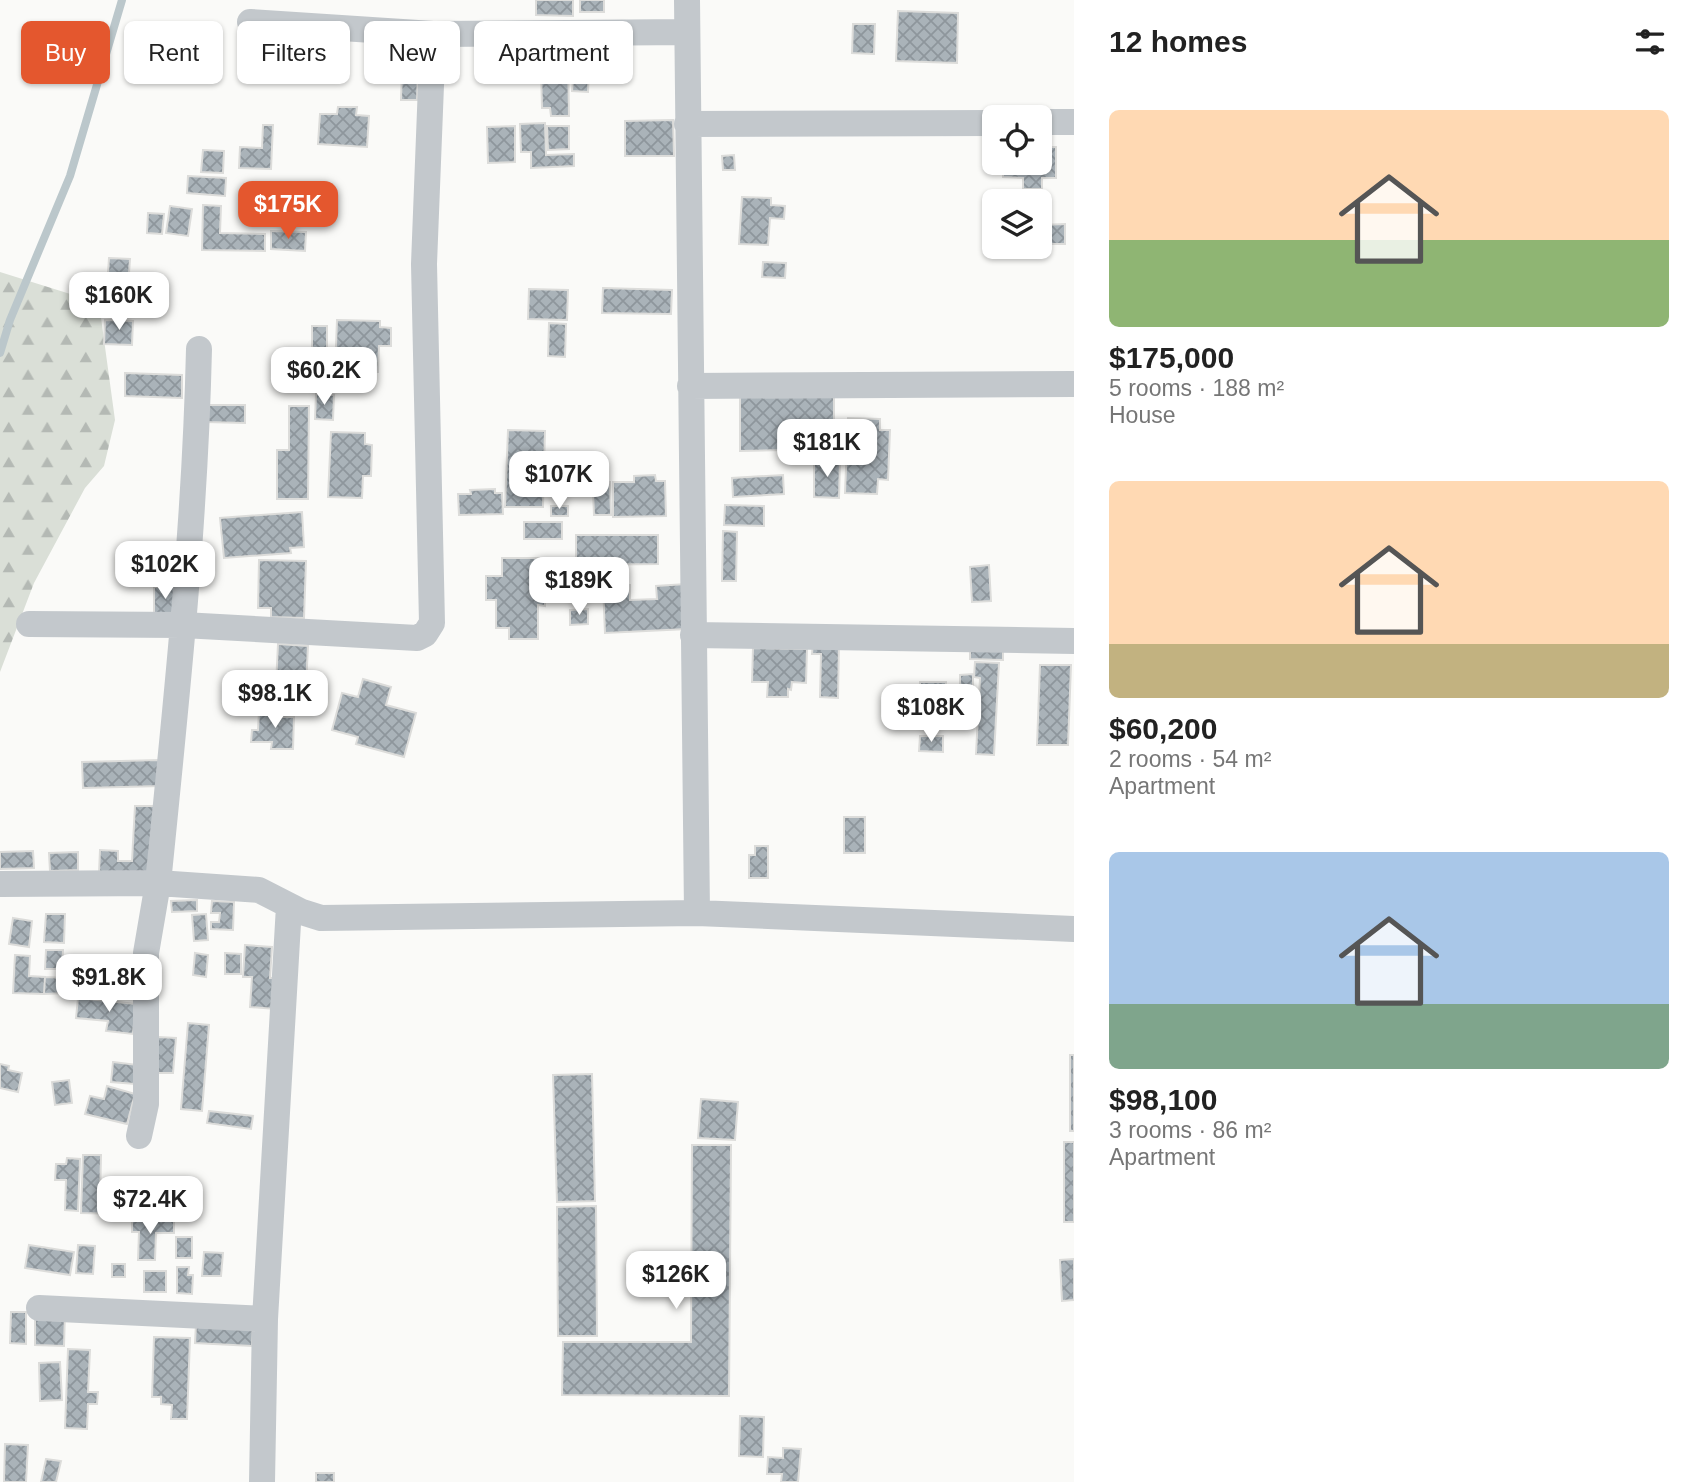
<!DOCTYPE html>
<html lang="en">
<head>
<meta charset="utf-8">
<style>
	body { margin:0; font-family:Helvetica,sans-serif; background:#f6f6f6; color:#222; height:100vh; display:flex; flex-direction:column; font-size:26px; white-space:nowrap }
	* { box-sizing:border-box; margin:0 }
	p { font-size:23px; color:#767676 }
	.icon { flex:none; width:38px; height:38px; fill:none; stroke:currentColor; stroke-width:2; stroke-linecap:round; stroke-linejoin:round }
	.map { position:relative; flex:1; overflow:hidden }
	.panel { display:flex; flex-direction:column; background:#fff; width:630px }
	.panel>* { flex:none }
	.banner { position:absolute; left:21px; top:21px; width:665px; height:63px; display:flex; gap:14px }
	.tools { position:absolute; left:982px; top:105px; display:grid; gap:14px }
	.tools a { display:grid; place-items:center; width:70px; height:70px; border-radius:10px; background:#fff; box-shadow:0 2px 5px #0004; font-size:35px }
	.price { position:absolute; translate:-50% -60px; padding:0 16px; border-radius:14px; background:#fff; color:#222; font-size:23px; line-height:46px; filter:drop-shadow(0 2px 4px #0008) }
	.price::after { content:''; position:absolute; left:50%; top:42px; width:21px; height:16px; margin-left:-10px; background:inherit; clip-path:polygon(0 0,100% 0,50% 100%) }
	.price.selected { background:#e4572e; color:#fff }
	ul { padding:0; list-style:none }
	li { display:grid; align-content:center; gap:14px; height:371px; padding:0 35px }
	li span { display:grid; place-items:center; height:217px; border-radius:10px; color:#555 }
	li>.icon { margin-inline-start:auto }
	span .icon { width:126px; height:126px; fill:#fffc; stroke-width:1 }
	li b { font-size:30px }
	h2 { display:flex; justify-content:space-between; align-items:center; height:84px; padding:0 35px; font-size:30px }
	.chip { padding:0 24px; border-radius:10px; background:#fff; box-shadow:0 2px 5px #0004; font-size:24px; line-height:63px }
	.chip.selected { background:#e4572e; color:#fff }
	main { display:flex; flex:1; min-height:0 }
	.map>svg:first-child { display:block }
	.forest { fill:url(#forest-firs) }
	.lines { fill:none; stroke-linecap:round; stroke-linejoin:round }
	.stream { stroke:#bbc7cb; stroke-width:8 }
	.building { fill:url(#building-cross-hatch); stroke:#dcdcda; stroke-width:2 }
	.street { stroke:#c3c8cc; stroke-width:26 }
</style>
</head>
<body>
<main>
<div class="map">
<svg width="1074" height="1482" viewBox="0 0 1074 1482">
	<defs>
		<pattern id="forest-firs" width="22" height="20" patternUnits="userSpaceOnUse" patternTransform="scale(1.75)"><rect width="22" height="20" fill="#dadfd7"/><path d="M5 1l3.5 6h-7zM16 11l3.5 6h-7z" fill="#b4b9b4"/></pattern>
		<pattern id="building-cross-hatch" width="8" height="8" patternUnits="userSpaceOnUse" patternTransform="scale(1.75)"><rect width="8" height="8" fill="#aab3b9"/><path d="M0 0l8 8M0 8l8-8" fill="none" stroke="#8e969c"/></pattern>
	</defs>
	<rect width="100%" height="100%" fill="#fafaf8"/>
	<path class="forest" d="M0 272 99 303 115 420 104 466 85 488 34 583 0 672Z"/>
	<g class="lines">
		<path class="stream" d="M0 353 10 320 70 176 122 0"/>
	</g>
	<path class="building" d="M536 0H573V16L536 15Z
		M580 0H604V12H580Z
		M898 11 958 13 957 63 896 61Z
		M853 24H875L874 54 852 53Z
		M391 50 415 51V66L390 65Z
		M549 58H568L569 116H551L550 108H542L541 69H549Z
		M574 68 589 69 588 92 572 91Z
		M402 71 418 72 417 100H401Z
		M338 107H357L356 115 369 116 367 147 318 144 320 114H337Z
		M673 120 674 156H625V121Z
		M545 123 546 155 574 154V166L531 168V152H521L520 124Z
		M263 125H273L271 169 239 168 240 147 262 148Z
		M515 126V162L488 163 487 127Z
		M547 126H569V149L548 150Z
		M1040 147H1056V178H1042V189H1023V178L1003 177V163H1040Z
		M203 150 224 151 223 173 201 172Z
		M734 155 735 170H723L722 156Z
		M188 176 226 178 225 196 187 193Z
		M285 192 306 193 305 214H284Z
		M742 197 771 198V205L785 206 784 219 770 218 768 245 739 244Z
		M203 205 221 206 220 233 265 234V251L202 250Z
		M170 206 192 209 188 236 166 233Z
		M148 213 164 214 162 234 147 233Z
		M1065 224V244H1040V225Z
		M271 231 306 232 305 251 271 249Z
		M109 258 130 259 126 316 105 315Z
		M763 262 786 263 785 278 762 277Z
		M603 288 672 290 671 314 602 313Z
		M529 289 568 290 567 320 528 319Z
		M105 320 133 321 132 345 104 344Z
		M337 320 380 321V327L391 328V346H379L378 372 335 371Z
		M549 323 566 324 565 357 548 356Z
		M312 326H327V371H312Z
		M125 373 182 375V398L125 396Z
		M319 382 334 383V392L318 390Z
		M834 389V449L740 451V390Z
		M316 394 334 395 333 420 315 419Z
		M206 405H245V423L206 422Z
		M289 406H309L308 499H277V450H289Z
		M848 418 880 419V430H890L888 480 878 479 877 494 845 493Z
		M508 430 545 431 543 507H505Z
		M331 432 365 433V444L372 445 371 476H363L362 498 328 497Z
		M814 460H840L839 498 814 497Z
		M655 475 656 481H665L666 516 613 517V482H634V476Z
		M783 475 784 494 733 497 732 478Z
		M610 482 611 515H594L593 491H601V483Z
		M495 489V493H502L503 514 459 515 458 494H471L470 490Z
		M725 505 764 506V526L724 525Z
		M551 506H568V516H551Z
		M302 512 304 547 290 548 291 553 224 558 220 518Z
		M524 522H562V539H524Z
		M723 531 737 532 736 581H722Z
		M576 535H658V564L576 565Z
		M502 558H539L538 581 545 580V606L538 605V639H509V628H496V600H486V576H502Z
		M259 560 306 561 304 618 271 617V608H258Z
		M989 565 991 601 972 602 970 567Z
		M686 584 687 629 605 633 603 586 630 585V600L657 599 656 586Z
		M154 587H177V615L154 616Z
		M588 609V624L570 625V610Z
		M813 642 839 643 838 698 820 697 821 654H812Z
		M278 644 308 646 305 706 256 704V684L276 685Z
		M970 645 1003 650V660L970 659Z
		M753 648 807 649 806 683 792 682 791 690 788 689V697H767L768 682H752Z
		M975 662 999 663 994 755 976 754 980 678 974 677Z
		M1040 665H1071L1068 745H1037Z
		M973 674V691H960V675Z
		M363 679 391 687 386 705 416 713 404 757 356 744 358 737 332 730 342 693 358 697Z
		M920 682H946L945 708H920Z
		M259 711 280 712V717H294L293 749H271L272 742H251L252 730H258Z
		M920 736H943V752L919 751Z
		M160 760V786L83 788 82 762Z
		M135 806H157L153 875 99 873 100 850 118 851V861H132Z
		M844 817H865V853H844Z
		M755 846H768V878H749V855H755Z
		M33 851 34 868 0 869V852Z
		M78 852V870L50 871 49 853Z
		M197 900V911L172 912 171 901Z
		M212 901 234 902 233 930 211 929V922H219L220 913H211Z
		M46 914H65L64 943 44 942Z
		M206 914 208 940 194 941 192 915Z
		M13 918 32 921 29 947 9 944Z
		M245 945 272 947 270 978H277L275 1009 250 1007 252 977H243Z
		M46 950H63L62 969H45Z
		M195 953 208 955 206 977 193 975Z
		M225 953 241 954V974H225Z
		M15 955 30 956 29 976 45 977 44 994 13 993Z
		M45 977 65 978V993L44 994Z
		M78 998 136 1004 133 1034 106 1031 108 1021 76 1018Z
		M188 1023 209 1025 202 1111 181 1109Z
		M158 1037 176 1038 173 1073H156Z
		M1070 1055H1074V1131H1070Z
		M113 1062 138 1065 135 1084 111 1082Z
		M0 1064 9 1066 8 1070 22 1073 18 1092 0 1088Z
		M592 1074 595 1201 557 1202 553 1075Z
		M69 1080 72 1103 55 1105 52 1082Z
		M107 1086 135 1094 127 1124 85 1114 90 1096 104 1099Z
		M701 1099 738 1102 735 1140 698 1138Z
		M209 1111 253 1116 251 1129 207 1123Z
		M1064 1142H1074V1222H1064Z
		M692 1145H731L729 1396 562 1395 563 1342H691Z
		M83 1155H101L100 1200H104V1183H121V1199H124L121 1214 81 1213Z
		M67 1158 80 1159 78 1211 65 1210 66 1180H55L56 1164H66Z
		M596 1206 597 1336H558L557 1207Z
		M132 1221H174V1233H156L155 1260H138L139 1232H132Z
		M176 1237H192V1258H176Z
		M29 1245 74 1252 70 1275 25 1268Z
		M78 1245 95 1246 93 1274 76 1273Z
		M204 1252 223 1253 221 1276H202Z
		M1074 1259V1300L1062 1301 1060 1260Z
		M112 1264H125V1277H112Z
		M177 1267H189L188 1275H193L192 1294 177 1293Z
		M144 1271H166V1292H144Z
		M11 1312H26V1344L10 1343Z
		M35 1312H65L64 1346 35 1345Z
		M196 1324 253 1327 252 1346 195 1343Z
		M154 1337 190 1338 187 1419H171L172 1405 161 1404V1397H152Z
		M68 1349 90 1350 88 1392H98L97 1404H88L87 1429 65 1428Z
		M60 1362 62 1400 40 1401 39 1363Z
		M740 1416 764 1417 763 1457 739 1456Z
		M5 1444 28 1445 26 1482H4Z
		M783 1448 801 1449 798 1482H781L782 1474H767L768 1457 783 1458Z
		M46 1459 61 1461 56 1482H41Z
		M316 1473H334V1482H316Z"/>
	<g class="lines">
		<path class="street" d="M687 0 697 913
			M250 22 433 34 686 32
			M1040 122H1074
			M687 124 994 123
			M199 349C195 527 176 705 158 883L259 890 302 912 321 918 697 913 1074 929
			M690 386 1074 384
			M29 624 183 625 417 638 425 634 432 623 424 264 433 34
			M693 635 1074 641
			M0 884 158 883 146 953V1104L139 1136
			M39 1308 265 1319
			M262 1482 265 1319 289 906"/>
	</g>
</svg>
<div class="tools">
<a><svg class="icon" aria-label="locate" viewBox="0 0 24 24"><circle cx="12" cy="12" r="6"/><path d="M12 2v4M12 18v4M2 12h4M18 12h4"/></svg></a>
<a><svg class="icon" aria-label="layers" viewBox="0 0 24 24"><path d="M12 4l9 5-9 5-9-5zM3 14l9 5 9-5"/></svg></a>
</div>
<b class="price selected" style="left:288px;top:241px">$175K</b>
<b class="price" style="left:119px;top:332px">$160K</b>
<b class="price" style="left:324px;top:407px">$60.2K</b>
<b class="price" style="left:827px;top:479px">$181K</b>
<b class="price" style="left:559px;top:511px">$107K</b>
<b class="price" style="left:165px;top:601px">$102K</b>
<b class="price" style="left:579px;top:617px">$189K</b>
<b class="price" style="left:275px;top:730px">$98.1K</b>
<b class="price" style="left:931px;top:744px">$108K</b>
<b class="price" style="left:109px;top:1014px">$91.8K</b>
<b class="price" style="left:150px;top:1236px">$72.4K</b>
<b class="price" style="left:676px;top:1311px">$126K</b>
<div class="banner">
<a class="chip selected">Buy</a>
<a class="chip">Rent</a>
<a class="chip">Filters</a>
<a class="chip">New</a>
<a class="chip">Apartment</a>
</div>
</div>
<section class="panel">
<h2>12 homes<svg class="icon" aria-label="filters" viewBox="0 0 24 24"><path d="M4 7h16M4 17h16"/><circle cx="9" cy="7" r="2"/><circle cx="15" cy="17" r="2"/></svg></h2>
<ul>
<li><span style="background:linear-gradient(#ffd9b3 60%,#8fb573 0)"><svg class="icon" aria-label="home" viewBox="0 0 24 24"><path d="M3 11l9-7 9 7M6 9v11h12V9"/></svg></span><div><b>$175,000</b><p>5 rooms · 188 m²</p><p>House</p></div></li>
<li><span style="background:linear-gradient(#ffd9b3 75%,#c2b280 0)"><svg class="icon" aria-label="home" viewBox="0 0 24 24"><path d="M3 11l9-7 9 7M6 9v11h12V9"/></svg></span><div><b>$60,200</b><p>2 rooms · 54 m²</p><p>Apartment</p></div></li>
<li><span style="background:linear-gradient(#a9c7e8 70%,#7fa58c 0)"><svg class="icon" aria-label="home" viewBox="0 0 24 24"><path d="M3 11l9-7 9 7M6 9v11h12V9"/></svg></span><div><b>$98,100</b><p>3 rooms · 86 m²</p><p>Apartment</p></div></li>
</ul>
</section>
</main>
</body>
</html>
